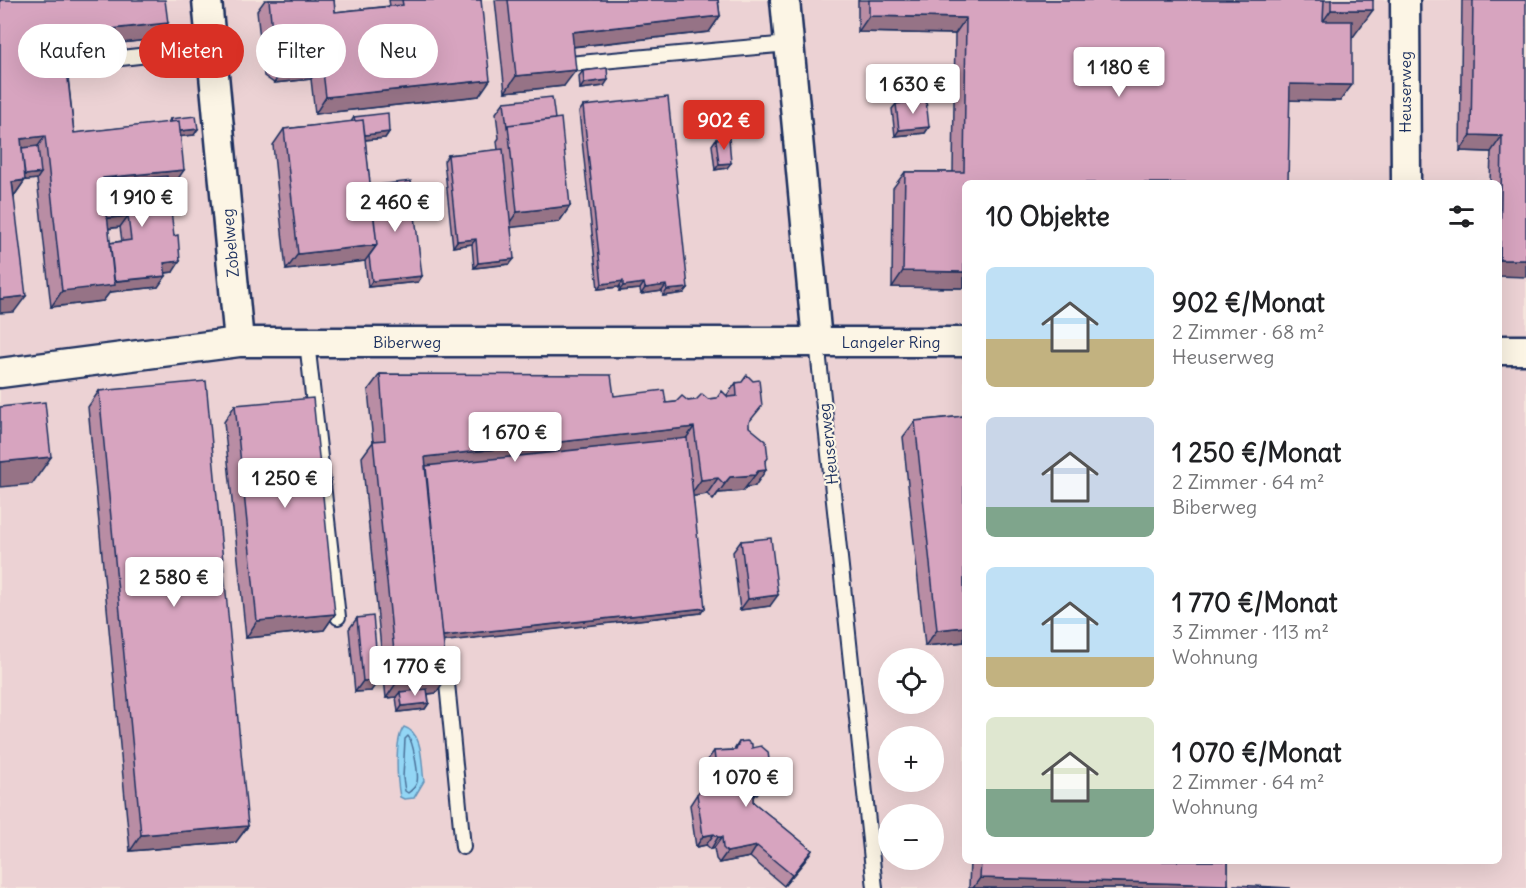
<!DOCTYPE html>
<html lang="de">
<head>
<meta charset="utf-8">
<style>
	body { margin:0; font-family:Delius,sans-serif; background:#f2f2f2; color:#202124; height:100vh; display:flex; flex-direction:column; font-size:22px; white-space:nowrap }
	* { box-sizing:border-box; margin:0 }
	p { font-size:20px; color:#757577 }
	.icon { flex:none; width:33px; height:33px; fill:none; stroke:currentColor; stroke-width:2; stroke-linecap:round; stroke-linejoin:round }
	.map { position:relative; flex:1; overflow:hidden }
	.drawer { position:absolute; left:962px; top:180px; width:540px; height:684px; display:flex; flex-direction:column; background:#fff; border-radius:9px; box-shadow:0 6px 24px #0002 }
	.drawer>* { flex:none }
	.top-card { position:absolute; left:18px; top:24px; width:570px; height:54px; display:flex; gap:12px }
	.tools { position:absolute; left:878px; top:648px; display:grid; gap:12px }
	.tools a { display:grid; place-items:center; width:66px; height:66px; border-radius:50%; background:#fff; box-shadow:0 6px 24px #0002; font-size:30px }
	.price { position:absolute; translate:-50% -51px; padding:0 14px; border-radius:6px; background:#fff; color:#222; font-size:20px; line-height:39px; filter:drop-shadow(0 2px 3px #0008) }
	.price::after { content:''; position:absolute; left:50%; top:36px; width:18px; height:14px; margin-left:-9px; background:inherit; clip-path:polygon(0 0,100% 0,50% 100%) }
	.price.current { background:#d93025; color:#fff }
	ul { padding:0; list-style:none }
	li { display:flex; align-items:center; gap:18px; height:150px; padding:0 24px }
	li span { display:grid; place-items:center; flex:none; width:168px; height:120px; border-radius:9px; color:#555 }
	li>.icon { margin-inline-start:auto }
	span .icon { width:72px; height:72px; fill:#fffc; stroke-width:1 }
	li b { font-size:26px }
	h2 { display:flex; justify-content:space-between; align-items:center; height:72px; padding:0 24px; font-size:26px }
	.chip { padding:0 21px; border-radius:27px; background:#fff; box-shadow:0 6px 24px #0002; font-size:21px; line-height:54px }
	.chip.current { background:#d93025; color:#fff }
	.map>svg:first-child { display:block }
	.built { fill:#ecd2d4; fill-rule:evenodd }
	.water { fill:#93d6f5; stroke:#6393b9; stroke-width:1.5 }
	.lines { fill:none; stroke-linecap:round; stroke-linejoin:round }
	.shore { stroke:#4b729a; stroke-width:1.5 }
	.service-casing { stroke:#1b2f5e; stroke-width:18 }
	.minor-casing { stroke:#1b2f5e; stroke-width:33 }
	.service { stroke:#fcf5e5; stroke-width:14 }
	.minor { stroke:#fcf5e5; stroke-width:28 }
	.wall { fill:#b98da4; stroke:#1b2f5e; stroke-width:1.5; fill-rule:evenodd }
	.shaded-wall { fill:#967386; stroke:#1b2f5e; stroke-width:1.5 }
	.building { fill:#d7a4bf; stroke:#1b2f5e; stroke-width:1.5 }
	.labels { text-anchor:middle; dominant-baseline:central; stroke-width:4.5; stroke-linejoin:round; paint-order:stroke }
	.street-label { font-size:16px; fill:#1b2f5e; stroke:#fcf5e5 }
</style>
</head>
<body>
<div class="map">
<svg width="1526" height="888" viewBox="0 0 1526 888">
	<rect width="100%" height="100%" fill="#f5e5dd"/>
	<filter id="ink" filterUnits="userSpaceOnUse"><feTurbulence type="fractalNoise" baseFrequency=".0167" numOctaves="2"/><feDisplacementMap in="SourceGraphic" scale="12" xChannelSelector="R" yChannelSelector="G"/><feConvolveMatrix kernelMatrix="1 2 1 2 8 2 1 2 1" color-interpolation-filters="sRGB"/></filter>
	<g filter="url(#ink)">
		<path class="built" d="M0 0H1526V888H0ZM964 183H1498V861H964ZM888 658H933V704H888ZM888 736H933V782H888ZM888 814H933V860H888Z"/>
		<path class="water" d="M404 727C424 733 421 764 424 781L414 798 404 799 400 797C397 781 394 739 404 727Z"/>
		<g class="lines">
			<path class="shore" d="M408 736C413 741 419 774 417 782 416 787 412 790 408 793L405 791 403 778 405 739Z"/>
			<g class="service-casing">
				<path id="service" d="M67 64 211 48
					M569 64 789 44
					M817 341 875 888
					M307 342 338 617
					M446 673 463 847"/>
			</g>
			<g class="minor-casing">
				<path id="minor" d="M207 0 239 342
					M785 0 817 341
					M1405 0 1406 183
					M1498 350H1526
					M0 373 239 342H964"/>
			</g>
			<use href="#service" class="service"/>
			<use href="#minor" class="minor"/>
		</g>
		<path class="wall" d="M0 0 156 39 65 49 74 133 168 123 170 119 194 135 181 136 173 186H168L173 272 165 273 158 287 110 292 103 301 51 307 37 179 25 180 14 196V312ZM120 227 122 241 110 243 108 229Z
			M265 0H334L335 12 390 6 389 0H481L479 96 315 114 311 79 274 83 264 76 257 11Z
			M495 0H718L720 16 709 32 573 47 564 86 505 92Z
			M858 0H1373L1353 37H1352L1340 101 1289 100 964 183V288L892 287 893 188 905 172H953L955 34 858 32Z
			M1462 0H1526L1498 276V183H1490L1491 152 1460 151Z
			M583 71 604 86 580 89 579 76Z
			M504 102 555 119 570 206 559 222 511 227 510 264 474 268 472 244 453 247 444 161 448 155 498 150 497 141 499 138 496 113Z
			M896 104 929 127 925 133 895 136 892 109Z
			M583 106 688 288 684 293 663 296 662 291 641 294 640 289 619 291V287L598 289 579 112Z
			M354 117 389 132 385 138 365 140 370 186 422 276 418 282 368 287 365 261 286 270 273 145 284 129 351 122Z
			M716 139 727 168 715 170 712 145Z
			M380 374 614 396 666 403 717 398 727 395 736 383 749 427 765 462 755 486 746 487 743 491 718 493 713 500 707 494 693 496 701 613 443 641 436 693 428 694 429 703 425 709 398 712 396 697 386 698 362 457 373 442 368 390Z
			M99 391 248 826 236 842 130 851 88 407Z
			M235 405 335 614 324 630 246 638 224 422Z
			M964 416V642L925 646 903 437 915 421Z
			M741 541 770 606 740 610 733 552Z
			M357 618 371 691 355 692 349 629Z
			M739 742 752 748 771 775 763 786 753 797V802L812 850 784 886 750 857 719 863 716 859 714 848 711 849 706 845 696 847 690 805 697 794 709 787 706 762 714 751 734 750Z
			M970 861H1228V885L1225 888H969Z"/>
		<path class="shaded-wall" d="M1331 10H1373L1353 37H1312Z
			M720 16 709 32 560 48 572 32Z
			M869 16 966 18 955 34 858 32Z
			M168 23 156 39 52 51 63 34Z
			M322 63 311 79 274 83 285 67Z
			M576 70 564 86 505 92 516 76Z
			M490 80 479 96 315 114 326 97Z
			M608 80 604 86 580 89 584 83Z
			M1290 84 1352 85 1340 101 1278 100Z
			M929 127 925 133 895 136 899 130Z
			M198 129 194 135 168 138 172 132Z
			M389 132 385 138 352 141 356 136Z
			M1471 135 1502 136 1491 152 1460 151Z
			M45 136 34 152 14 154 21 139Z
			M731 163 727 168 715 170 719 164Z
			M184 170 173 186 101 194 103 178Z
			M41 173 37 179 12 182 16 176Z
			M25 180 14 196 12 182Z
			M570 206 559 222 506 228 517 212Z
			M128 216 120 227 95 230 103 219Z
			M476 239 472 244 453 247 457 241Z
			M377 245 365 261 286 270 298 254Z
			M514 259 510 264 474 268 478 263Z
			M1500 260H1526V277L1498 276V262Z
			M180 261 173 272 156 274 164 263Z
			M903 271 964 272V288L892 287Z
			M166 276 158 287 110 292 103 301 51 307 62 291 110 282Z
			M422 276 418 282 368 287 372 281Z
			M623 281 619 287 598 289 602 284Z
			M644 283 640 289 619 291 623 286Z
			M666 285 662 291 641 294 645 288Z
			M688 288 684 293 663 296 667 290Z
			M26 296 14 312 0 313V299Z
			M694 427 683 443 418 472 425 457Z
			M51 457 32 484 0 487V462Z
			M766 470 755 486 746 487 758 471Z
			M755 475 743 491 718 493 713 500 730 477Z
			M718 478 707 494 689 497 701 480Z
			M778 595 770 606 740 610 748 599Z
			M705 608 701 613 430 643 434 637Z
			M335 614 324 630 246 638 257 621Z
			M964 627V642L925 646 937 630Z
			M447 677 436 693 401 697 400 692 396 697 386 698 397 682Z
			M379 680 371 691 355 692 363 681Z
			M429 703 425 709 398 712 402 706Z
			M771 775 763 786 757 794H755L750 801 758 783Z
			M248 826 236 842 130 851 141 835Z
			M714 834 706 845 696 847 703 836Z
			M718 837H722L714 848 711 849Z
			M757 846 750 857 719 863 727 852Z
			M812 850 805 861 784 886 792 875Z
			M980 878 1228 885 1225 888H973Z"/>
		<path class="building" d="M0 0H165L168 23 63 34 74 133 179 121 184 170 103 178 115 285 62 291 45 136 21 139 25 180 12 182 26 296 0 299Z
			M269 0H334L335 12 403 5 402 0H481L490 80 326 97 322 63 285 67 275 60Z
			M508 0H718L720 16 572 32 576 70 516 76Z
			M869 0H1324L1323 21H1352V85L1290 84 1288 183H964V272L903 271 905 172H964L966 18 869 16Z
			M1331 0H1373V10H1331Z
			M1473 0H1526V260H1500L1502 136 1471 135Z
			M607 68 608 80 584 83 583 71Z
			M552 97 555 119 508 125 507 127 504 102Z
			M668 97 688 288 667 290 666 285 645 288 644 283 623 286V281L602 284 583 106Z
			M926 100 929 127 899 130 896 104Z
			M388 113 389 132 365 135 363 120 355 121 354 117Z
			M196 116 198 129 180 131 179 121 171 122 170 119Z
			M561 118 570 206 517 212 508 125Z
			M363 120 377 245 298 254 284 129Z
			M729 138 731 163 719 164 716 139Z
			M38 146 41 173 25 175 22 148Z
			M503 149 514 259 478 263 476 239 457 241 448 155Z
			M167 176 174 236 178 235 180 261 164 263 166 276 114 281 110 243 131 240 128 216 107 218 103 183Z
			M411 181 422 276 372 281 369 256 377 245 370 186Z
			M380 374 611 375 614 396 664 390 666 403 676 402 682 396 688 401 696 400 702 394 708 399 717 398 722 391 728 397 737 396 736 383 742 382 747 375 753 381 759 380 762 406 749 422V427L766 441 768 458 765 462 766 470 758 471 755 475 730 477 724 484 718 478 701 480 694 427 425 457 447 677 397 682 373 441 385 440Z
			M206 381 248 826 141 835 99 391Z
			M313 398 335 614 257 621 235 405Z
			M45 402 51 457 0 462V407Z
			M964 416V627L937 630 915 421Z
			M687 438 705 608 443 636 425 466Z
			M771 538 778 595 748 599 741 541Z
			M373 616 379 680 363 681 357 618Z
			M427 689 429 703 402 706 400 692Z
			M747 741 752 744V748L761 746 768 752 771 775 764 783H758V789L753 796V802L812 850 792 875 757 846 727 852 723 848 722 837H718L714 834 703 836 697 794 703 787 718 786 714 751 736 750 739 742Z
			M981 861H1228V885L980 878Z
			M1234 885 1291 888H1234Z"/>
	</g>
	<g class="labels">
		<g class="street-label">
			<text transform="translate(1405 92) rotate(-90)">Heuserweg</text>
			<text transform="translate(230 243) rotate(-95)">Zobelweg</text>
			<text x="407" y="342">Biberweg</text>
			<text x="891" y="342">Langeler Ring</text>
			<text transform="translate(828 444) rotate(-96)">Heuserweg</text>
		</g>
	</g>
</svg>
<div class="tools">
<a><svg class="icon" aria-label="locate" viewBox="0 0 24 24"><circle cx="12" cy="12" r="6"/><path d="M12 2v4M12 18v4M2 12h4M18 12h4"/></svg></a>
<a>+</a>
<a>−</a>
</div>
<b class="price" style="left:1119px;top:98px">1 180 €</b>
<b class="price" style="left:913px;top:115px">1 630 €</b>
<b class="price current" style="left:724px;top:151px">902 €</b>
<b class="price" style="left:142px;top:228px">1 910 €</b>
<b class="price" style="left:395px;top:233px">2 460 €</b>
<b class="price" style="left:515px;top:463px">1 670 €</b>
<b class="price" style="left:285px;top:509px">1 250 €</b>
<b class="price" style="left:174px;top:608px">2 580 €</b>
<b class="price" style="left:415px;top:697px">1 770 €</b>
<b class="price" style="left:746px;top:808px">1 070 €</b>
<div class="top-card">
<a class="chip">Kaufen</a>
<a class="chip current">Mieten</a>
<a class="chip">Filter</a>
<a class="chip">Neu</a>
</div>
<section class="drawer">
<h2>10 Objekte<svg class="icon" aria-label="filters" viewBox="0 0 24 24"><path d="M4 7h16M4 17h16"/><circle cx="9" cy="7" r="2"/><circle cx="15" cy="17" r="2"/></svg></h2>
<ul>
<li><span style="background:linear-gradient(#bfe0f5 60%,#c2b280 0)"><svg class="icon" aria-label="home" viewBox="0 0 24 24"><path d="M3 11l9-7 9 7M6 9v11h12V9"/></svg></span><div><b>902 €/Monat</b><p>2 Zimmer · 68 m²</p><p>Heuserweg</p></div></li>
<li><span style="background:linear-gradient(#c9d6e8 75%,#7fa58c 0)"><svg class="icon" aria-label="home" viewBox="0 0 24 24"><path d="M3 11l9-7 9 7M6 9v11h12V9"/></svg></span><div><b>1 250 €/Monat</b><p>2 Zimmer · 64 m²</p><p>Biberweg</p></div></li>
<li><span style="background:linear-gradient(#bfe0f5 75%,#c2b280 0)"><svg class="icon" aria-label="home" viewBox="0 0 24 24"><path d="M3 11l9-7 9 7M6 9v11h12V9"/></svg></span><div><b>1 770 €/Monat</b><p>3 Zimmer · 113 m²</p><p>Wohnung</p></div></li>
<li><span style="background:linear-gradient(#dfe7d0 60%,#7fa58c 0)"><svg class="icon" aria-label="home" viewBox="0 0 24 24"><path d="M3 11l9-7 9 7M6 9v11h12V9"/></svg></span><div><b>1 070 €/Monat</b><p>2 Zimmer · 64 m²</p><p>Wohnung</p></div></li>
</ul>
</section>
</div>
</body>
</html>
